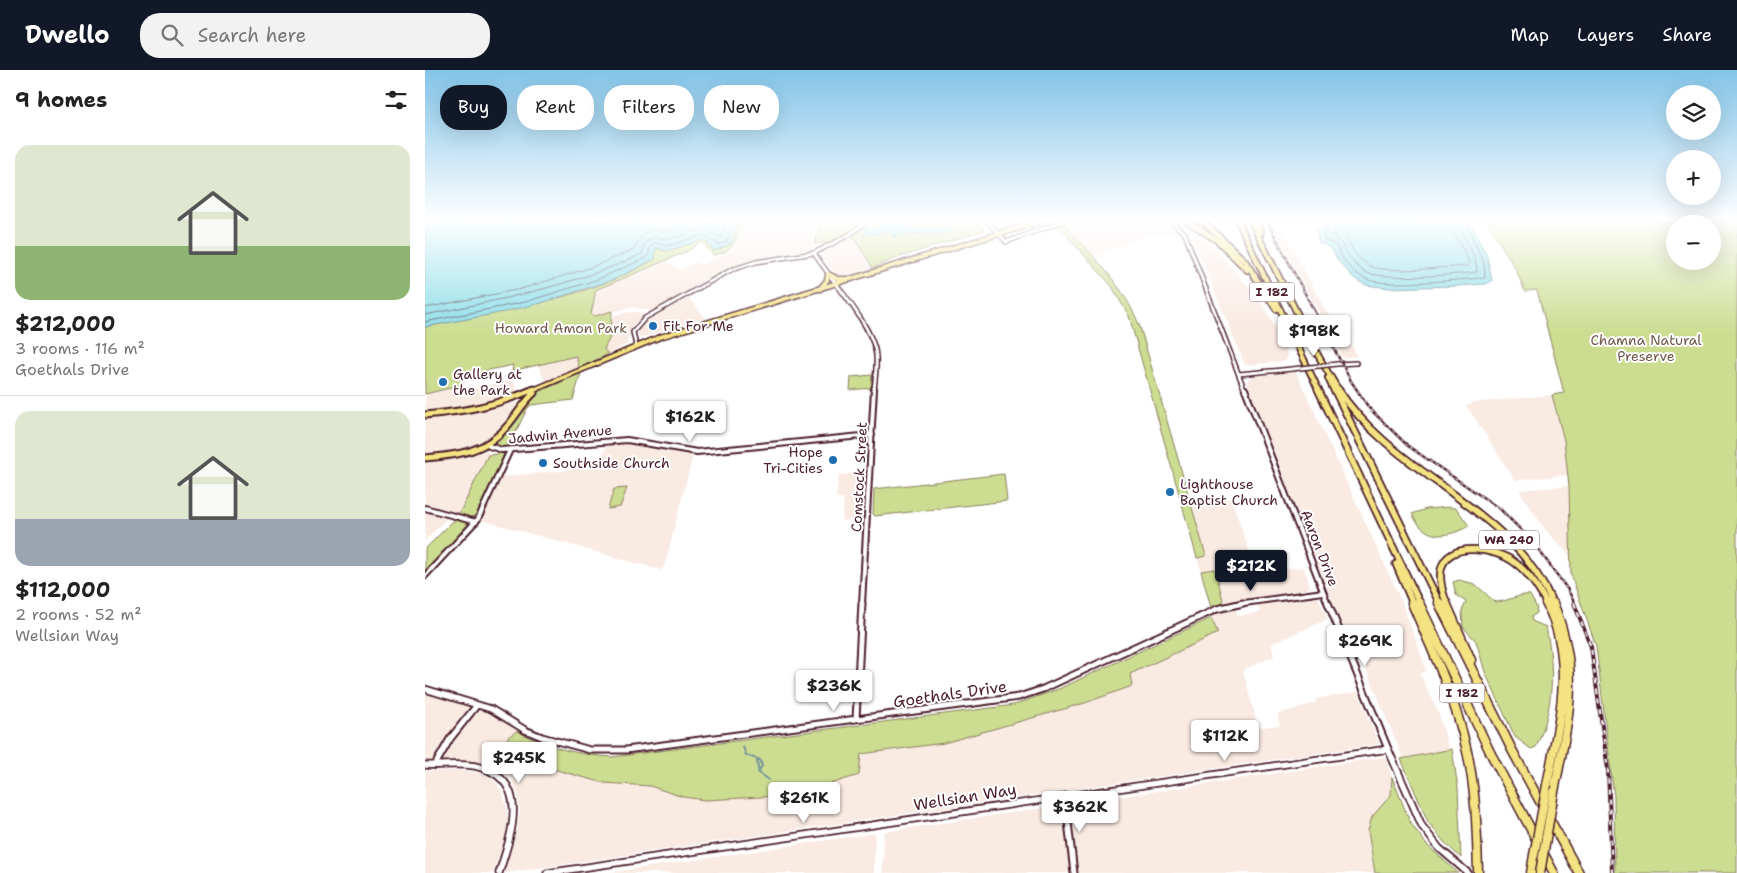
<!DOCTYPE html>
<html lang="en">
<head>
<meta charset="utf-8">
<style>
	body { margin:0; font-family:"Shantell Sans",sans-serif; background:#f2f2f2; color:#222; height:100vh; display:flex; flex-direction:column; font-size:19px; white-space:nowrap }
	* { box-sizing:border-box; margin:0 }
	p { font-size:16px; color:#767676 }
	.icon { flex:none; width:28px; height:28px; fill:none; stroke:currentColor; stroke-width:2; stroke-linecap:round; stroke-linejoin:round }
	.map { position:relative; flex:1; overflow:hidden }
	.drawer { display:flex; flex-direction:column; background:#fff; width:425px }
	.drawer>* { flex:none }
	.guide { position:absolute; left:15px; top:15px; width:475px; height:45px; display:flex; gap:10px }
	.tools { position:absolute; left:1241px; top:15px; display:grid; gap:10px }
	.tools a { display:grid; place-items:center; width:55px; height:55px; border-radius:50%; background:#fff; box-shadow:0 5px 20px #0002; font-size:25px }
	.price { position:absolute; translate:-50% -42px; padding:0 11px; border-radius:5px; background:#fff; color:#222; font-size:16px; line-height:32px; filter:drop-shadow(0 1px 2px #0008) }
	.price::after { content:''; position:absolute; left:50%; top:30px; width:15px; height:11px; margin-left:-8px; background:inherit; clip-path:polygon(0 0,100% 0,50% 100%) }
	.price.on { background:#111827; color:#fff }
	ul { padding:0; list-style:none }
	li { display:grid; align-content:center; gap:10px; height:265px; padding:0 15px }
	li+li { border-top:1px solid #e0e0e0 }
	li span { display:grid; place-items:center; height:155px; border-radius:15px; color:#555 }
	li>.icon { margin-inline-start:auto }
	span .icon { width:90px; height:90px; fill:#fffc; stroke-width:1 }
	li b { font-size:21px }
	h2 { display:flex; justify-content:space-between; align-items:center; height:60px; padding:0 15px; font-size:21px }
	.pill { padding:0 18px; border-radius:20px; background:#fff; box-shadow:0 5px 20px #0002; font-size:18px; line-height:45px }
	.pill.on { background:#111827; color:#fff }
	header { display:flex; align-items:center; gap:30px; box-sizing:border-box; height:70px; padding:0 25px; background:#111827; color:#fff }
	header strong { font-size:24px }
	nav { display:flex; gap:28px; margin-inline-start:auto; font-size:18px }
	.search { width:350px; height:45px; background:#f2f2f2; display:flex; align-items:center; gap:12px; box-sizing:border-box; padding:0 18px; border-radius:20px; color:#767676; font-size:19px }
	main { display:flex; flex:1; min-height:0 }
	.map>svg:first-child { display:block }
	.built { fill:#f9eae2 }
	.green { fill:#ccdd91; stroke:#8b7e5e; fill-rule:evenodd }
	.water { fill:#8ddde8; stroke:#72919c }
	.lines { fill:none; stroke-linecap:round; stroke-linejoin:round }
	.shore { stroke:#656b77; stroke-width:1 }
	.stream { stroke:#72919c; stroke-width:2 }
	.tertiary-far2-casing { stroke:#4a1f2b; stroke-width:6 }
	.tertiary-far1-casing { stroke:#4a1f2b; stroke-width:8 }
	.tertiary-casing { stroke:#4a1f2b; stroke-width:9 }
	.secondary-casing { stroke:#4a1f2b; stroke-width:9 }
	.primary-far1-casing { stroke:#4a1f2b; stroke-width:7 }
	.primary-casing { stroke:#4a1f2b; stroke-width:9 }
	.trunk-casing { stroke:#4a1f2b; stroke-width:7 }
	.motorway-far2-casing { stroke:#4a1f2b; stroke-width:8 }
	.motorway-far1-casing { stroke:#4a1f2b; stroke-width:9 }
	.motorway-casing { stroke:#4a1f2b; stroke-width:11 }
	.tertiary-far2 { stroke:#fff; stroke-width:3 }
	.tertiary-far1 { stroke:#fff; stroke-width:4 }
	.tertiary { stroke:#fff; stroke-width:5 }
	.secondary { stroke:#fff; stroke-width:5.5 }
	.primary-far1 { stroke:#f4e382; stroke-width:4 }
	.primary { stroke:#f4e382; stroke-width:5 }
	.trunk { stroke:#f4e382; stroke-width:4 }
	.motorway-far2 { stroke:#f4e382; stroke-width:4.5 }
	.motorway-far1 { stroke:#f4e382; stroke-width:5.5 }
	.motorway { stroke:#f4e382; stroke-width:8 }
	.rail-far1-casing { stroke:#4a1f2b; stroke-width:2.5 }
	.rail-casing { stroke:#4a1f2b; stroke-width:4 }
	.rail-far1 { stroke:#fff; stroke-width:1; stroke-dasharray:3; stroke-linecap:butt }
	.rail { stroke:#fff; stroke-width:2; stroke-dasharray:5; stroke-linecap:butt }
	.tertiary-bridge-casing { stroke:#4a1f2b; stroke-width:6; stroke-linecap:butt }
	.motorway-bridge-casing { stroke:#4a1f2b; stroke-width:11; stroke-linecap:butt }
	.tertiary-bridge { stroke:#fff; stroke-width:3 }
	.motorway-bridge { stroke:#f4e382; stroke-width:8 }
	.poi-dot { fill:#1f6fb2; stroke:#fff; stroke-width:2 }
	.labels { text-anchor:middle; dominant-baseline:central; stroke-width:4; stroke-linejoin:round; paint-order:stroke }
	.shield { fill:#fff; stroke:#80626b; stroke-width:1 }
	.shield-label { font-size:12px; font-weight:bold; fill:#4a1f2b }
	.poi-label { font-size:14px; fill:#4a1f2b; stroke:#fff; text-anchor:start }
	.park-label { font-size:14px; fill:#71584a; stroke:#fff }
	.street-label { font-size:14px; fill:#4a1f2b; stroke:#fff }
	.near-street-label { font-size:16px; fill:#4a1f2b; stroke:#fff }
</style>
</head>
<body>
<header>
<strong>Dwello</strong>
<div class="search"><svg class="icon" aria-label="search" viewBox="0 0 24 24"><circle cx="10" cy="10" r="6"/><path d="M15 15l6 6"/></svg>Search here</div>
<nav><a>Map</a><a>Layers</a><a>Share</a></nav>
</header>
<main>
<section class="drawer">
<h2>9 homes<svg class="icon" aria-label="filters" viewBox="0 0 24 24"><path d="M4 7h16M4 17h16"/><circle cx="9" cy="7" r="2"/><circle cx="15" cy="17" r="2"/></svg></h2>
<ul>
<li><span style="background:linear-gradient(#dfe7d0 65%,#8fb573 0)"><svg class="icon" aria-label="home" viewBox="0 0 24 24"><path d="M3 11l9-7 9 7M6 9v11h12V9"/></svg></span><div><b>$212,000</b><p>3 rooms · 116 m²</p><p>Goethals Drive</p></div></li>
<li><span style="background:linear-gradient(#dfe7d0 70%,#9aa5b1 0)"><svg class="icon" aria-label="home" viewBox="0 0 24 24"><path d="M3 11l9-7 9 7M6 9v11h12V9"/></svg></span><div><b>$112,000</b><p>2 rooms · 52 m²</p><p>Wellsian Way</p></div></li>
</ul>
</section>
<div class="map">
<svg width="1312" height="803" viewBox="0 0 1312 803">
	<rect width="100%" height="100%" fill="#fff"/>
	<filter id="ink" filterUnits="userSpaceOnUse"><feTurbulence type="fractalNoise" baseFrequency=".02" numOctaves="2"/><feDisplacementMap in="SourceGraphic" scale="10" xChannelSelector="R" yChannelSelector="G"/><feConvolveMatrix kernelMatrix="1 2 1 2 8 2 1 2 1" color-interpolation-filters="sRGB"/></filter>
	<g filter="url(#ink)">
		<path class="built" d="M320 151H390L386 181 309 196 228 241 208 237 170 246 166 245 171 223 193 210 241 191 255 200 270 192 276 195 308 180Z
			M645 151H742L755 162 725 164 667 185 637 153Z
			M845 151H853L900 240 919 262 932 286 918 288Z
			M765 161 790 179 829 223 843 243 863 286 860 291 820 295Z
			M428 166 448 198 422 207 412 206 395 184Z
			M263 227 281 248 214 268 213 263 218 253Z
			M205 242H214L219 245 207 256 202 274 183 284 179 279 189 257H186L187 246Z
			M151 286 154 298 121 312 113 295Z
			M871 302 978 535 998 590 1001 602 995 604 1014 644 1024 680 978 688 931 574 926 575 887 481 822 311 828 306Z
			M89 310 92 322 88 327 36 339 0 342 1 324 37 315 35 321Z
			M1127 325 1139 370 1143 405 1090 410 1041 335H1047L1046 333Z
			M90 332 93 336 74 365 53 380 0 386V348L47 343Z
			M182 372H198L268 385 240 494 236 500 56 450 75 407 174 397Z
			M61 381 65 382 34 444 0 435V391L43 387Z
			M442 402 440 449 417 451 419 428H411L414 405Z
			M1144 416 1146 487 1119 458 1094 420Z
			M806 428 828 492 850 490 854 500 879 497 885 517 875 522 799 534 790 499 776 501 772 488 781 486 767 433Z
			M0 441 22 448 0 471Z
			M893 527 903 549 846 574 849 586 818 600 833 658 855 655 852 644 891 633 890 629 933 622 954 674 79 803 91 765 95 742 93 724 87 710 76 699 64 694 49 691H16L53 639 75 649 92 661 87 663 77 685 146 704 179 713 225 716 258 727 280 730 355 726 389 719 434 705 435 685 519 673 660 633 706 616 704 604 793 563 786 545 810 538 813 546 835 542 832 534Z
			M0 624 45 637 7 691 0 690Z
			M960 687 967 707V717L966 725 960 730 944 779 950 803H654L646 734Z
			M0 701H42L57 704 70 711 76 720 81 734 83 750 81 766 68 803H0Z
			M637 735 645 803H458L459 762Z
			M450 763 449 803H183Z"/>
		<path class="green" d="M314 151H318C311 169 310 182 288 185L278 173H274L263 181 171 220 166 244 170 246 187 241 186 257H190L179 279 183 284 154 298 151 286 87 301 88 295 40 305 37 315 0 324V257C78 240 160 230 230 189L231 178 241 181 278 170 282 172 289 181 306 174Z
			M395 151H438C425 164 408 174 390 174Z
			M446 151H555L559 160 466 190 448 198 428 166Z
			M1062 151H1312V803H1190L1189 727 1171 576 1146 505 1144 416 1139 370 1127 325 1139 323 1112 220 1100 221 1091 200ZM1250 154H1288V191H1250Z
			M637 153C668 186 699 215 715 257L781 486 772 488 704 246 686 215 632 155Z
			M156 303 148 330 106 335 102 339 84 376 75 378 70 376 84 360 107 325Z
			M447 305 446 318 425 320 426 307Z
			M80 383 51 445 46 447 34 444 63 385Z
			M579 404 582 431 450 446 448 444 449 419Z
			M202 418 195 437 183 439 189 419Z
			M1025 437 1032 439 1044 456C1020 469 1000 470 987 444L1001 439Z
			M32 450 44 454 0 501V479L27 452Z
			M790 499 799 534 786 538 776 501Z
			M1034 510 1050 514 1070 532C1082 532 1096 523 1105 525L1111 536 1112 543 1106 547 1107 551 1121 557C1130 598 1129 639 1111 677L1106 679 1090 667 1060 602 1051 571 1038 557 1037 541 1041 532 1031 525 1028 512Z
			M786 548 793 563 705 604 707 616 660 633 519 673 436 684 434 705 389 719 355 726 280 730 258 727 225 716 179 713 77 685 83 667 92 661C120 677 154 685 187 687L589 635 636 618Z
			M1027 679 1033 718 1036 788 1019 772 1003 752 976 689Z
			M967 707 985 752 1001 774 1033 803H950L943 761 947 747 966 725Z"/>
		<path class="water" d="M0 151H314L306 174 289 181 282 172 278 170 241 181 231 178 230 189 190 209 116 233 79 242 0 257Z
			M471 151H485L484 156 487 157 526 159 522 163 478 164 468 167 465 160 445 165 440 163 441 159Z
			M900 151H1044L1062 186 1067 211 1061 214 1033 216 963 218 941 215 930 209 913 191 907 179 894 172 891 160 900 157Z"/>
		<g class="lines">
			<path class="shore" d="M905 151V158L898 165 900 170 911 175C916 188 927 203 941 209 960 218 1035 209 1060 208L1059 193 1040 151
				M911 151 909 165C919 176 925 192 938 201 953 211 1031 205 1052 202 1052 183 1037 169 1034 151
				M919 151C919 168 929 188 945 196 962 204 1022 197 1043 196L1044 192 1028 160 1026 151
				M0 238 96 219 167 197 210 179 215 167 226 160 244 161 276 152 291 155 294 151
				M0 245C74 230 148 216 217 184L220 173 229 167 244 169 278 159 296 168 302 151
				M0 252 100 232 171 210 223 187 225 177 230 173 242 176 278 165 294 175 302 171 309 151"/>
			<path class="stream" d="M318 677 321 685 335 690 337 696 333 702 344 710
				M332 689 333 699"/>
			<g class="tertiary-far2-casing">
				<path id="tertiary-far2" d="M562 151 581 172 639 151
					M746 151 760 164 820 321
					M389 183C405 209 449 256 451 286 452 297 450 309 449 321
					M211 276 208 262 220 248 306 200 331 192 389 183 424 165 442 151
					M912 294 931 293
					M814 304 867 299"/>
			</g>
			<g class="tertiary-far1-casing">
				<path id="tertiary-far1" d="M820 319 903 534
					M64 376 77 380 202 370 272 382 447 365
					M0 438 51 452
					M0 506 53 449 85 380
					M437 534 449 319
					M812 534 898 522"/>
			</g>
			<g class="tertiary-casing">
				<path id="tertiary" d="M903 533 963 679
					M0 619 66 639 100 660 117 667 165 680H201L594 627 618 619 792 539 818 533
					M431 649 437 533
					M10 695 25 669 52 635
					M640 726 649 803"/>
			</g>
			<g class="secondary-casing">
				<path id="secondary" d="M0 695C16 696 34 693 50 696 107 708 87 763 74 803
					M122 803 963 679 997 756 1014 778 1043 803"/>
			</g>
			<g class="primary-far1-casing">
				<path id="primary-far1" d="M106 321 235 267 573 164"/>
			</g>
			<g class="primary-casing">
				<path id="primary" d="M0 345C42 341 70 336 109 319
					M0 388C34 385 62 382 84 354 93 343 99 332 109 323"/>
			</g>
			<g class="trunk-casing">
				<path id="trunk" d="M395 219 402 210 403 204 413 209H427"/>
			</g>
			<g class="motorway-far2-casing">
				<path id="motorway-far2" d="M762 151 793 171 822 200
					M778 151 820 191 851 239
					M813 151 894 321
					M826 151 894 287 914 321
					M831 151 836 163
					M573 164 616 151
					M903 308 909 321"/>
			</g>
			<g class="motorway-far1-casing">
				<path id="motorway-far1" d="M893 319 995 534
					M909 319 1015 534
					M913 319C969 406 1087 436 1128 534
					M971 494 988 534
					M1022 534C1018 524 1014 511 1016 500 1022 469 1072 479 1089 492 1104 502 1114 519 1122 534"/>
			</g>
			<g class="motorway-casing">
				<path id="motorway" d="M987 533C1007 580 1030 627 1041 677 1051 718 1052 761 1053 803
					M994 533 1066 684 1129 803
					M1014 533 1087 680 1118 737
					M1021 533 1046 590
					M1121 533C1152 590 1133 655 1122 715
					M1128 533C1157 603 1143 651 1129 722
					M1124 748 1154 803
					M1106 803 1109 785"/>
			</g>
			<use href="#tertiary-far2" class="tertiary-far2"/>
			<use href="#tertiary-far1" class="tertiary-far1"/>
			<use href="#tertiary" class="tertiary"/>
			<use href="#secondary" class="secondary"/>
			<use href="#primary-far1" class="primary-far1"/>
			<use href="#primary" class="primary"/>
			<use href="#trunk" class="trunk"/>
			<use href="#motorway-far2" class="motorway-far2"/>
			<use href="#motorway-far1" class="motorway-far1"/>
			<use href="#motorway" class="motorway"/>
			<g class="rail-far1-casing">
				<path id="rail-far1" d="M842 151 926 311 944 338 983 376 1075 439 1108 472 1143 520 1150 534"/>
			</g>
			<g class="rail-casing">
				<path id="rail" d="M1149 533 1166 577 1183 700 1187 803"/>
			</g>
			<use href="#rail-far1" class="rail-far1"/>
			<use href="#rail" class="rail"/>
			<g class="tertiary-bridge-casing">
				<path id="tertiary-bridge" d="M867 299 912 294"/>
			</g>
			<g class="motorway-bridge-casing">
				<path id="motorway-bridge" d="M1109 785 1122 715
					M1115 803 1129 722"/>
			</g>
			<use href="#tertiary-bridge" class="tertiary-bridge"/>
			<use href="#motorway-bridge" class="motorway-bridge"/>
		</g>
	</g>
	<linearGradient id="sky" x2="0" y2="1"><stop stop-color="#83c4e8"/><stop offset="0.57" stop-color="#fff"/><stop offset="1" stop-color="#fff" stop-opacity="0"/></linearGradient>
	<rect width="1312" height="263" fill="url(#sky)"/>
	<g class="poi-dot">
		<circle cx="228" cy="256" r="5"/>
		<circle cx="18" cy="312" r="5"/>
		<circle cx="408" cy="390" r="5"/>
		<circle cx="118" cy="393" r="5"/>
		<circle cx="745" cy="422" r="5"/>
	</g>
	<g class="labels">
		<g class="shield">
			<rect x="824.5" y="212.5" width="45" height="19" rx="4"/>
			<rect x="1054" y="460.5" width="60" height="19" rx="4"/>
			<rect x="1014.5" y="613.5" width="45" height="19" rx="4"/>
		</g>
		<g class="shield-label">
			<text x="847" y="222">I 182</text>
			<text x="1084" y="470">WA 240</text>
			<text x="1037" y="623">I 182</text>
		</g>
		<g class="poi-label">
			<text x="238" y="256">Fit For Me</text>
			<text x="28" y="304">Gallery at<tspan x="28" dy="16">the Park</tspan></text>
			<text x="398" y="382" text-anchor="end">Hope<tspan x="398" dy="16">Tri-Cities</tspan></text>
			<text x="128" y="393">Southside Church</text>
			<text x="755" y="414">Lighthouse<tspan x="755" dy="16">Baptist Church</tspan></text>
		</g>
		<g class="park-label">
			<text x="136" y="258">Howard Amon Park</text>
			<text x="1221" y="270">Chamna Natural<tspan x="1221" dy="16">Preserve</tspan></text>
		</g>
		<g class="street-label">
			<text transform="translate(135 364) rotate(-5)">Jadwin Avenue</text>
			<text transform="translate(434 407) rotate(-87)">Comstock Street</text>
			<text transform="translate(895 478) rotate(69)">Aaron Drive</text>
		</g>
		<g class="near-street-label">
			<text transform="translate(525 624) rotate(-8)">Goethals Drive</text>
			<text transform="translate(540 727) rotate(-9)">Wellsian Way</text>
		</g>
	</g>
</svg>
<div class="tools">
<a><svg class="icon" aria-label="layers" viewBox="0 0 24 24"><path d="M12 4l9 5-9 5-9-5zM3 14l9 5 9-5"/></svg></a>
<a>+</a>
<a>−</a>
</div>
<b class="price" style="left:889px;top:287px">$198K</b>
<b class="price" style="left:265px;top:373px">$162K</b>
<b class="price on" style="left:826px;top:522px">$212K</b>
<b class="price" style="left:940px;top:597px">$269K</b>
<b class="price" style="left:409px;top:642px">$236K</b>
<b class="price" style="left:800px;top:692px">$112K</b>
<b class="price" style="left:94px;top:714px">$245K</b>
<b class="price" style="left:379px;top:754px">$261K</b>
<b class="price" style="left:655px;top:763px">$362K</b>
<div class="guide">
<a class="pill on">Buy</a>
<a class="pill">Rent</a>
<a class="pill">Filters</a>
<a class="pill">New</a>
</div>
</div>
</main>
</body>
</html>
